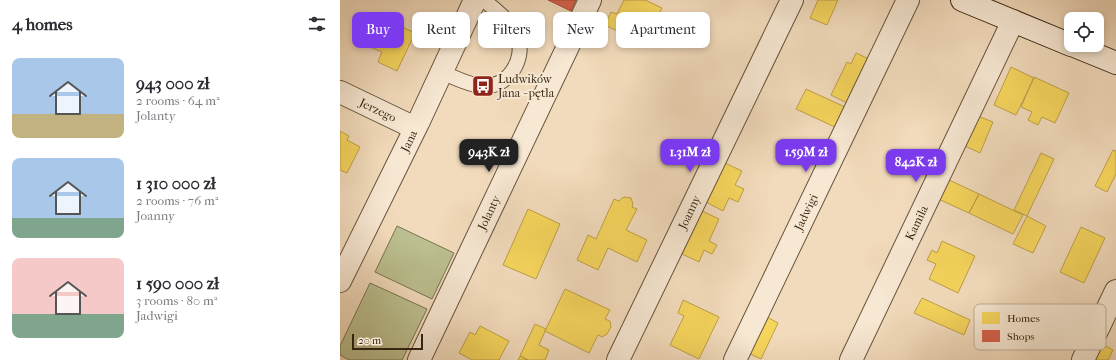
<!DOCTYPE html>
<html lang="en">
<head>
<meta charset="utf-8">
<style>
	body { margin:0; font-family:"IM FELL French Canon",serif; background:#f2f2f3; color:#2b2b33; height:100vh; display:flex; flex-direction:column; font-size:15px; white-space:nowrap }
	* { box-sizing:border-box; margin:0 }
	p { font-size:13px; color:#7c7c81 }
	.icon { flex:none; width:22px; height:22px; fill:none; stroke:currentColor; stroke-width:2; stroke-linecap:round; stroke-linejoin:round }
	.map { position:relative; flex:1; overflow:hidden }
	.panel { display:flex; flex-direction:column; background:#fff; width:340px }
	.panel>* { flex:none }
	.hud { position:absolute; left:12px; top:12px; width:380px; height:36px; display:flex; gap:8px }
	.buttons { position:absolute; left:724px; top:12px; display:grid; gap:8px }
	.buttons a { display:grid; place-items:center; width:40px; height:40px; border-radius:8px; background:#fff; box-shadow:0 2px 6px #0003; font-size:20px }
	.scale { position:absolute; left:12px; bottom:10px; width:71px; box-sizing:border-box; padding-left:4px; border:2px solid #372612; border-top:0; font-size:11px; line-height:14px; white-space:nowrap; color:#372612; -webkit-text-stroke:3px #f7e8d3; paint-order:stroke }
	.price { position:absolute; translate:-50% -34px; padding:0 9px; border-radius:8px; background:#7c3aed; color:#fff; font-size:13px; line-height:26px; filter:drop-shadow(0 1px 2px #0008) }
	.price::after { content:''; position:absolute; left:50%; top:24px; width:12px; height:9px; margin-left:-6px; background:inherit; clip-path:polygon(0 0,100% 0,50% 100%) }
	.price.current { background:#222; color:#fff }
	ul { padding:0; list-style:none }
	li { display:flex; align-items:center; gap:12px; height:100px; padding:0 12px }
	li span { display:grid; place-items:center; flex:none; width:112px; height:80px; border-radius:8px; color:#555 }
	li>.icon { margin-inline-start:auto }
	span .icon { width:48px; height:48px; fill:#fffc; stroke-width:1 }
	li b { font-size:17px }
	h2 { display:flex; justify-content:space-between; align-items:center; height:48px; padding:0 12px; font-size:17px }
	.tag { padding:0 14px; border-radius:8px; background:#fff; box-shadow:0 2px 6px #0003; font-size:14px; line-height:36px }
	.tag.current { background:#7c3aed; color:#fff }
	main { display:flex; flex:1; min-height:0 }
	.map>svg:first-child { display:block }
	.green { fill:#bcc090; stroke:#7a7351 }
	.homes { fill:#f6d55c; stroke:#bda046 }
	.shops { fill:#d6604d; stroke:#a64f3b }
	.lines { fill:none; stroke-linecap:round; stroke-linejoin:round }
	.lane-casing { stroke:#66533c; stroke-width:16 }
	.street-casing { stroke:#66533c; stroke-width:24 }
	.secondary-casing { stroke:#372612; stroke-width:24 }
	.lane { stroke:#f7e8d3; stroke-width:14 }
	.street { stroke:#f7e8d3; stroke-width:22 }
	.secondary { stroke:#f7e8d3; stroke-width:22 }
	.labels { text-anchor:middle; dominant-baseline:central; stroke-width:4; stroke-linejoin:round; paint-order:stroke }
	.poi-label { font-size:12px; fill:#372612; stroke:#f7e8d3; text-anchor:start }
	.street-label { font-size:12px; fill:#372612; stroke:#f7e8d3 }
	.key { fill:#f7e8d3; stroke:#bdae99; stroke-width:1 }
	.key-label { font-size:11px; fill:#372612 }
</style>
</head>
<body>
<main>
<section class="panel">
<h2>4 homes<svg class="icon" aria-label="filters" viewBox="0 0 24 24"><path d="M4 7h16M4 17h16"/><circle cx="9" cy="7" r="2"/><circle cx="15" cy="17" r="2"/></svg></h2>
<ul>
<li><span style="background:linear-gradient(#a9c7e8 70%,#c2b280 0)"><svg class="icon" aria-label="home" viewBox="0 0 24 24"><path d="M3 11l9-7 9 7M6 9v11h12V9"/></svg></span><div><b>943 000 zł</b><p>2 rooms · 64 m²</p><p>Jolanty</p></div></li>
<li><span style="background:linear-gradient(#a9c7e8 75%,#7fa58c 0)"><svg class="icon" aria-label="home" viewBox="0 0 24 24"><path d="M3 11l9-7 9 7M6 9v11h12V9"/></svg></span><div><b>1 310 000 zł</b><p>2 rooms · 76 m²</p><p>Joanny</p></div></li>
<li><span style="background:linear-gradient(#f6c9c9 70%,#7fa58c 0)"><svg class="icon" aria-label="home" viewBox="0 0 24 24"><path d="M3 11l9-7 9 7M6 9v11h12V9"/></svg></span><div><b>1 590 000 zł</b><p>3 rooms · 80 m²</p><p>Jadwigi</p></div></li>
</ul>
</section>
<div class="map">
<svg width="776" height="360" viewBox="0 0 776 360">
	<rect width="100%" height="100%" fill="#f2dbbc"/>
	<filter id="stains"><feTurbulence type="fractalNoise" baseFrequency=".005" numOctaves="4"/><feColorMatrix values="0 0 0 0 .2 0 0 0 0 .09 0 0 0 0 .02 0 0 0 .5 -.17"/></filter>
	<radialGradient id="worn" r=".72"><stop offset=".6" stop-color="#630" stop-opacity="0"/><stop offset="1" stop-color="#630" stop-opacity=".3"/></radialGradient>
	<path class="green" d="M57 226 114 253 92 299 35 272Z
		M30 283 87 309 62 360H9L0 355V346Z"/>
	<path class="homes" d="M284 0H305L322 8 304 44 265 25 271 12 277 14Z
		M478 0H498L487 25 470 18Z
		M46 13 60 20 58 25 75 33 57 71 38 62 42 52 30 47Z
		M516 53 529 59 507 103 491 95 507 62 511 64Z
		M671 67 694 78 676 115 654 105Z
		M694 77 729 93 715 123 702 117 698 125 688 120 692 112 681 107Z
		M466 89 505 107 495 127 456 109Z
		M635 115 653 122 640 153 623 145Z
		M0 131 9 136 7 140 20 147 7 173 0 170Z
		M773 150 776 151V174L767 192 755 186Z
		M701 153 714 159 687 216 674 210Z
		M385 163 402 171 395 185 404 189 398 202 389 198 383 211 366 202Z
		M605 178 639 194 629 213 596 198Z
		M639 194 683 215 673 234 629 213Z
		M285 197 291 198 293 204 292 207 297 209 286 230 307 240 297 262 268 248 258 270 237 260 248 235 256 239 274 199 279 201 282 198Z
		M188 209 220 224 196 279 163 265Z
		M362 211 379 219 369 241 377 245 372 254 364 250 359 262 342 254Z
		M687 216 706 226 693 253 673 244Z
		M741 227 765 238 744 283 720 272Z
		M602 241 635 256 618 293 589 279 596 264 587 260 592 250 597 253Z
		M225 289 270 310 265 319 270 321 271 327 267 334 262 337 258 335 249 353 205 331Z
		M582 298 630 320 624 335 574 313Z
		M343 300 379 317 359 359 330 345 344 316 338 313Z
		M425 316 438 323 421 359 408 353Z
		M195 324 206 329 199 345 209 350 205 360H188L180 356Z
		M140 326 169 341 159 360H132L119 353 130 332 135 335Z
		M760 343 773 350 768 360H752Z
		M180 356 188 360H178Z"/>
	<path class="shops" d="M208 0H236L231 11Z"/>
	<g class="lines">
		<g class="lane-casing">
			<path id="lane" d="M101 72C114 77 128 85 142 86 167 89 187 59 177 36 171 21 156 11 144 0"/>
		</g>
		<g class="street-casing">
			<g id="street">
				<path id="s1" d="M0 92 75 128"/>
				<path id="s2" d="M0 281 78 123 135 0"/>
				<path id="s3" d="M79 360 250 0"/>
				<path id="s4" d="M278 360 452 0"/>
				<path id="s5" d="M395 360 568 0"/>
				<path id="s6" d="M511 360 673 21"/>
				<path d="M743 360 776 291"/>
			</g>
		</g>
		<g class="secondary-casing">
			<path id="secondary" d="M622 0 731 45
				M732 45 776 63"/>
		</g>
		<use href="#lane" class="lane"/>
		<use href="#street" class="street"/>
		<use href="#secondary" class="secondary"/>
	</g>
	<defs>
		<g id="bus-square" transform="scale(1.15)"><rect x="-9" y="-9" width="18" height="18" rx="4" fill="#8f2418" stroke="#f7e8d3"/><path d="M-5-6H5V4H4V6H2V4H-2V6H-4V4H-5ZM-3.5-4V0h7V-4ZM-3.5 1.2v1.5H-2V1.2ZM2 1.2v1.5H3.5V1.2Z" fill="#fff"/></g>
	</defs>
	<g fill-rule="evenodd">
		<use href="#bus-square" x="143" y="86"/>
	</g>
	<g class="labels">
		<g class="poi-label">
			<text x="158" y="79">Ludwików<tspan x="158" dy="14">Jana - pętla</tspan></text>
		</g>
		<g class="street-label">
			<text stroke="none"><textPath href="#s1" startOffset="42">Jerzego</textPath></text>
			<text stroke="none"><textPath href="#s2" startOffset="156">Jana</textPath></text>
			<text stroke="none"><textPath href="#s4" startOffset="164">Joanny</textPath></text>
			<text stroke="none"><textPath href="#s5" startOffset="164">Jadwigi</textPath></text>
			<text stroke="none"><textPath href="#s3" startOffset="163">Jolanty</textPath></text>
			<text stroke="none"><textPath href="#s6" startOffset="152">Kamila</textPath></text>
		</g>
	</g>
	<rect x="634" y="304" width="132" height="46" rx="6" class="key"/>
	<rect x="642" y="312" width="18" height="12" fill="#f6d55c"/>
	<rect x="642" y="330" width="18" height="12" fill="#d6604d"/>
	<g class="key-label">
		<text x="667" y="322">Homes</text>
		<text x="667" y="340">Shops</text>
	</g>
	<rect width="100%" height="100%" filter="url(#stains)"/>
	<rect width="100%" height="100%" fill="url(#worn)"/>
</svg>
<div class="buttons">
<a><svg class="icon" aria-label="locate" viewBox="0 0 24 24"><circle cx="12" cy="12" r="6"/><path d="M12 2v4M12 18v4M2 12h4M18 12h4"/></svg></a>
</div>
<div class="scale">20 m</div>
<b class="price current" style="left:149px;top:173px">943K zł</b>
<b class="price" style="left:350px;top:173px">1.31M zł</b>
<b class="price" style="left:466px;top:173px">1.59M zł</b>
<b class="price" style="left:576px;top:183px">842K zł</b>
<div class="hud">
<a class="tag current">Buy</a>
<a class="tag">Rent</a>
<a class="tag">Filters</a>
<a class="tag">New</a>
<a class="tag">Apartment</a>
</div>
</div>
</main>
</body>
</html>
